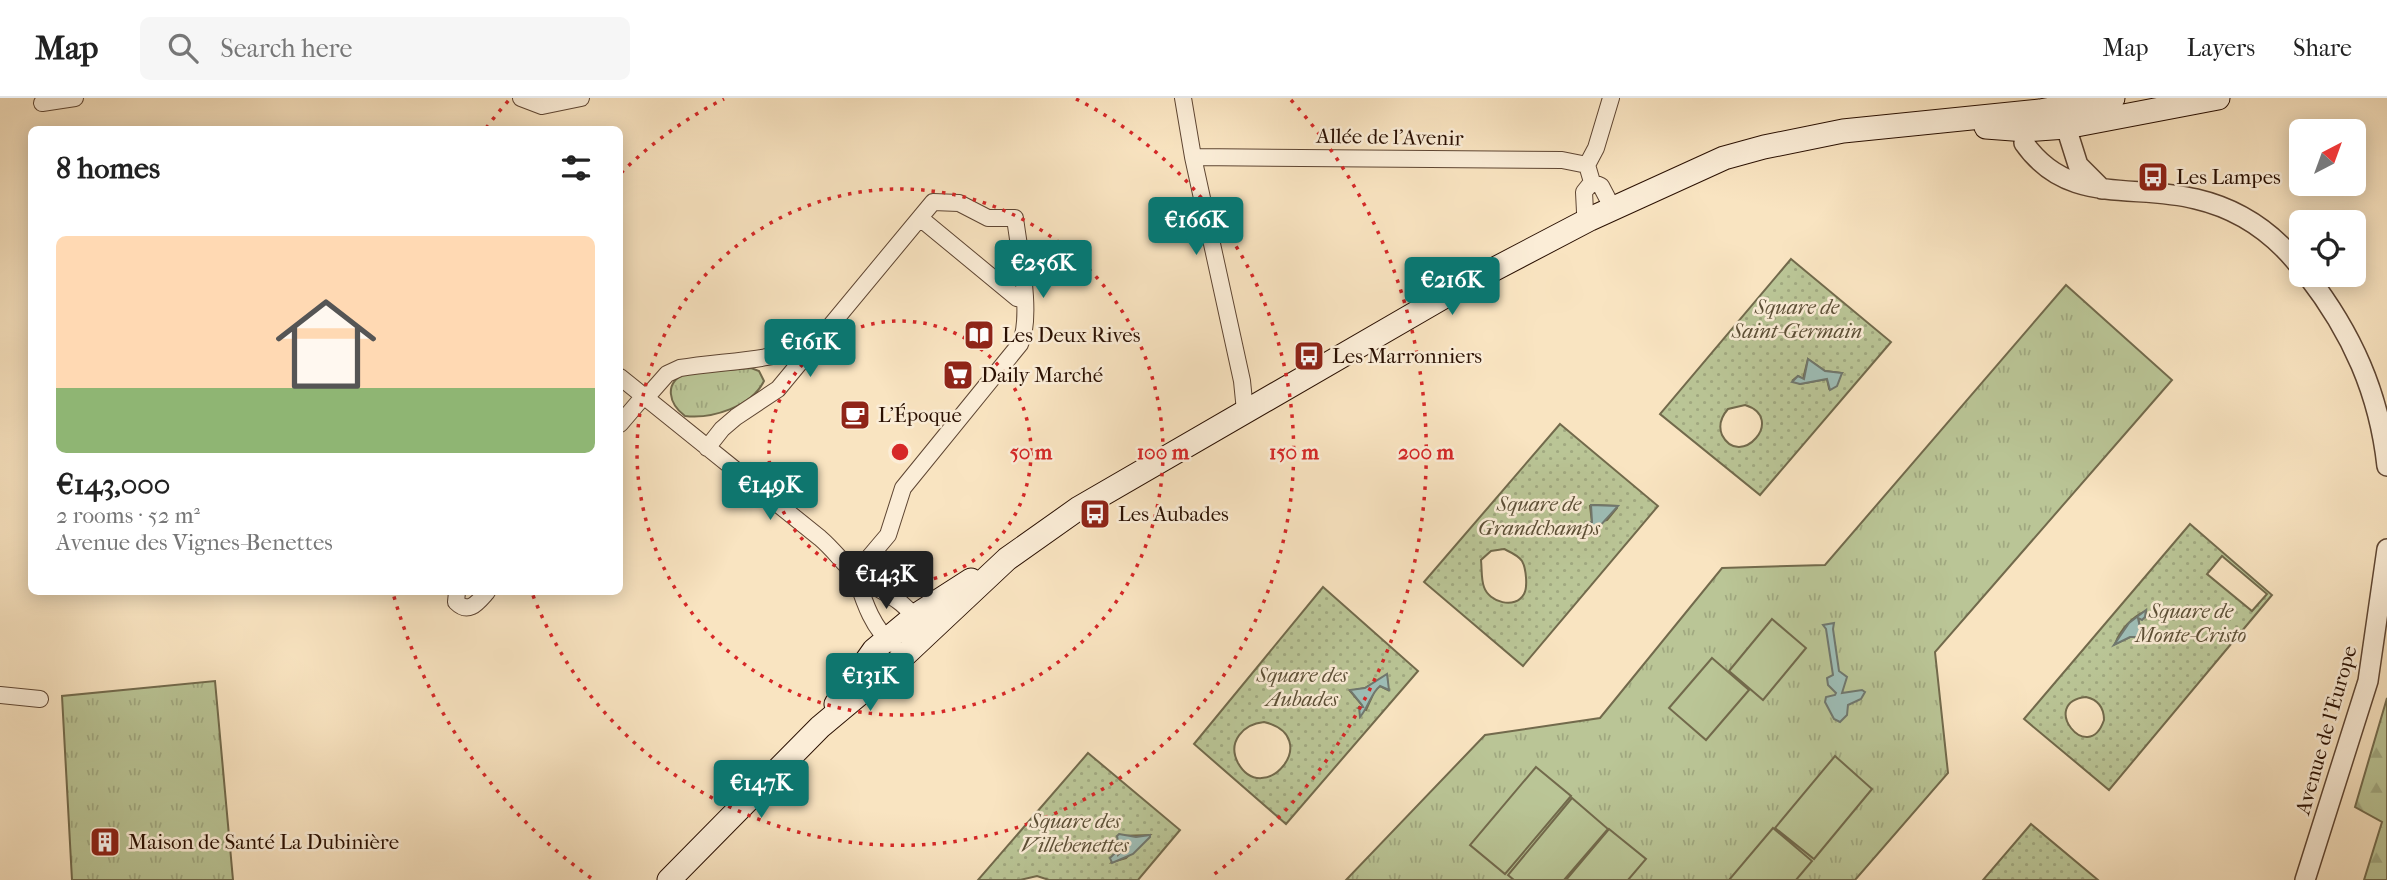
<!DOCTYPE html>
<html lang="en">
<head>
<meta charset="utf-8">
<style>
	body { margin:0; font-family:"IM FELL French Canon",serif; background:#f6f6f6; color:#222; height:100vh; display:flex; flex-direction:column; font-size:26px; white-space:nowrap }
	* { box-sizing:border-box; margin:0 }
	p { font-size:23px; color:#767676 }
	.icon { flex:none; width:38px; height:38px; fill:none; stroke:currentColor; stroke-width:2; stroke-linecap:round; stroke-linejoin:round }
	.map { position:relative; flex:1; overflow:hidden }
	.panel { position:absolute; left:28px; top:28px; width:595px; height:469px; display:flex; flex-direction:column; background:#fff; border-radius:10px; box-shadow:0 4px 18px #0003 }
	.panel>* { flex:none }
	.needle { width:46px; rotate:41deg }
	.fabs { position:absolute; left:2289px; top:21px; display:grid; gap:14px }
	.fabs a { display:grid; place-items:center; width:77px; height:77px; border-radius:10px; background:#fff; box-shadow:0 4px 18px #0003; font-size:35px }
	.price { position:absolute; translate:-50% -60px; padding:0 16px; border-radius:7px; background:#0f766e; color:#fff; font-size:23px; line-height:46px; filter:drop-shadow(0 2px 4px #0008) }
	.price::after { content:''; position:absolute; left:50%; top:42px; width:21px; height:16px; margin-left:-10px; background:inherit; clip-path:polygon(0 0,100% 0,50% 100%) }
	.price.on { background:#222; color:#fff }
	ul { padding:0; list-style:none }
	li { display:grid; align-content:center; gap:14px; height:371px; padding:0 28px }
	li+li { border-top:2px solid #e0e0e0 }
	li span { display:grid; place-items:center; height:217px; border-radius:10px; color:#555 }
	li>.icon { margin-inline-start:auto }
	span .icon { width:126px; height:126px; fill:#fffc; stroke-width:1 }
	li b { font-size:30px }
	h2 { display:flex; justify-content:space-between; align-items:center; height:84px; padding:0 28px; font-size:30px }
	header { display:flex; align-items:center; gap:42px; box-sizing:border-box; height:98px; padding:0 35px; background:#fff; border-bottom:2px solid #e0e0e0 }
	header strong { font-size:33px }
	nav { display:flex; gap:38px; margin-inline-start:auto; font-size:24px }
	.search { width:490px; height:63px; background:#f6f6f6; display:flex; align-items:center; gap:18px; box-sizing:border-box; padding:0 24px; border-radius:10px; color:#767676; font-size:26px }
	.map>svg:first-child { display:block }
	.grass { fill:url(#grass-tufts); stroke:#726a4c; stroke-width:2 }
	.forest { fill:url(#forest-firs); stroke:#726a4c; stroke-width:2 }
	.garden { fill:url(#garden-dots); stroke:#726a4c; stroke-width:2; fill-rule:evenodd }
	.pitch { fill:#bac596; stroke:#726a4c; stroke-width:2 }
	.water { fill:#9ebeb7; stroke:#70786f; stroke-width:2 }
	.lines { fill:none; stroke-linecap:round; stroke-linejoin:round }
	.minor-casing { stroke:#5e4532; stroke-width:18 }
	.tertiary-casing { stroke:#5e4532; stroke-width:22 }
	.secondary-casing { stroke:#2a1002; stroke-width:25 }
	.minor { stroke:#fbedd7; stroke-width:16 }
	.tertiary { stroke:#fbedd7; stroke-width:19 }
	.secondary { stroke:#fbedd7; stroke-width:23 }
	.ring { fill:none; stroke:#d62828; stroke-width:3.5; stroke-dasharray:3.5 7 }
	.labels { text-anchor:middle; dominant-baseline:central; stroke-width:5; stroke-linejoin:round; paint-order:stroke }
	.street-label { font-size:21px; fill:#2a1002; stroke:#fbedd7 }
	.poi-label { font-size:21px; fill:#2a1002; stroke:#fbedd7; text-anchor:start }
	.park-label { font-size:21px; font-style:italic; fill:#5c4f36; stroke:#fbedd7 }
	.centre { fill:#d62828; stroke:#fbedd7; stroke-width:3.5 }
	.ring-label { font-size:21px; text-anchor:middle; font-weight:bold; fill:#d62828; stroke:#fbedd7; stroke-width:5; stroke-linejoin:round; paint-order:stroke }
</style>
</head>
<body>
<header>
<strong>Map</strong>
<div class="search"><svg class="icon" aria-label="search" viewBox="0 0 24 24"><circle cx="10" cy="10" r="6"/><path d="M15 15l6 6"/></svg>Search here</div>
<nav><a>Map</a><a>Layers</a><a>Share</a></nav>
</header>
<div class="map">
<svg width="2387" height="782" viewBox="0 0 2387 782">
	<defs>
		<pattern id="grass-tufts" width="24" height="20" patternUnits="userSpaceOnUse" patternTransform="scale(1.75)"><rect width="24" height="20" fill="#bac596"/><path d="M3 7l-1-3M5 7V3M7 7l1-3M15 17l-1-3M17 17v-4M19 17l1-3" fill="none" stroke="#a0a880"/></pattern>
		<pattern id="forest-firs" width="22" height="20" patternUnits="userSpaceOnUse" patternTransform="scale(1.75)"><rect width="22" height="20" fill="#bac596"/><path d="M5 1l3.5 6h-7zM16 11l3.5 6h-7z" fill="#a0a880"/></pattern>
		<pattern id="garden-dots" width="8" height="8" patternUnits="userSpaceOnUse" patternTransform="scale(1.75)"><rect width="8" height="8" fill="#bac596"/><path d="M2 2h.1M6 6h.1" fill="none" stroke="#a0a880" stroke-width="1.8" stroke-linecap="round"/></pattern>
	</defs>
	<rect width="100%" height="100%" fill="#f9e4c1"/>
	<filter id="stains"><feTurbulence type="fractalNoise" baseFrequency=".00286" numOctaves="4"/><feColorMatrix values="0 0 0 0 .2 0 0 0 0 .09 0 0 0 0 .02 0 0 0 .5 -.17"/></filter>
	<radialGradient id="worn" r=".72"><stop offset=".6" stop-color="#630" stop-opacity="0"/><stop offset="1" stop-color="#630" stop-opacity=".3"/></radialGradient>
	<path class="grass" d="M2066 187 2172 282 1935 554 1948 675 1855 782H1346L1485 637 1600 620 1722 470 1825 467Z
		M751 270 759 273 764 283C751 309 712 321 685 318 669 306 663 285 686 275Z
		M215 583 233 782H72L62 598Z"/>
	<path class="forest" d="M2387 600V782H2364L2382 724 2355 709Z"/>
	<path class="garden" d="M1791 161 1891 244 1760 397 1660 316ZM1808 261 1825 273 1842 275 1829 290 1827 281 1800 286 1793 282 1798 278 1803 281ZM1745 307C1787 320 1740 372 1722 337 1718 327 1721 319 1728 311Z
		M1560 326 1658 408 1523 568 1424 484ZM1594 407 1617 408V410L1607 422 1590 425 1592 424 1590 408ZM1504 451C1510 454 1518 457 1522 463 1526 470 1528 489 1524 496 1515 512 1489 504 1484 489 1481 481 1482 471 1481 462L1491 453Z
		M2190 426 2272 497 2109 692 2024 621ZM2222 458 2267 496 2252 513 2207 476ZM2146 513 2145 519 2138 520 2142 539H2130L2115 546C2120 532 2132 519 2146 513ZM2086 599C2099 602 2104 610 2104 622 2088 669 2038 604 2086 599Z
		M1323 489 1418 573 1286 726 1194 646ZM1387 577 1388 592 1380 588 1375 592 1366 612 1359 610 1363 609 1362 607 1350 593 1365 590ZM1264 624C1325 639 1264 711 1238 665 1227 644 1243 626 1264 624Z
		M1088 655 1180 732 1138 782H1049L1037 778 1020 782H978ZM1150 737 1126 760 1112 764 1120 755 1118 738Z
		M2031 726 2098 782H1983Z"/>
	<path class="pitch" d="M1772 521 1806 550 1763 602 1729 573Z
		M1712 560 1749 592 1706 642 1669 610Z
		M1835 658 1872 691 1814 761 1775 730Z
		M1536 669 1571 698 1505 776 1470 747Z
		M1572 700 1608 731 1564 782H1514L1508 777Z
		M1773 730 1812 763 1796 782H1729Z
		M1609 731 1646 761 1628 782H1566Z"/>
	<path class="water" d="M1808 261 1825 273 1842 275 1837 288 1830 292 1827 281 1800 286 1792 284 1798 278 1804 281Z
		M1591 407 1618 408 1599 429 1580 435 1587 424H1592Z
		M2146 512 2145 519 2142 522 2138 520 2142 539H2130L2114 547 2129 525Z
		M1834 525 1833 531 1839 573 1847 579 1842 595 1862 592 1865 594 1861 601 1848 607 1847 617 1840 624 1834 621 1825 604 1826 599 1835 597 1836 595 1828 587 1827 580 1833 577 1826 531 1823 527Z
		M1387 576 1389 592 1380 588C1371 595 1368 610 1360 619L1359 609H1363L1362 607 1350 592 1365 590Z
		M1119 736 1136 739 1150 737V739L1133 756 1112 765 1110 760 1117 753 1118 757 1120 755 1117 738Z"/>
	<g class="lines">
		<g class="minor-casing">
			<path id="minor" d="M521 0 542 8 581 0
				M1183 0 1193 59 1242 283 1245 313
				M42 5 75 0
				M1193 59 1562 62 1587 67
				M1592 84 1587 67 1596 50 1611 0
				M920 120 1017 200 1024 202
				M1590 121 1585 114 1584 94 1592 84 1601 88 1613 111
				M620 279 820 440C833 451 843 465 855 476 875 492 909 501 917 527
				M645 301 667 276 680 270C724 263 769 263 812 248
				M620 326 643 299
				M707 350 722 331 736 319 778 291 933 104 959 105 988 120H1015C1019 152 1033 219 1020 246L903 390 888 437 855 476
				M855 476C863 500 872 531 893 546
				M457 494 456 504C469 517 478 504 487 494
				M0 597 40 601"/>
		</g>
		<g class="tertiary-casing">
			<path id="tertiary" d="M2102 91 2078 67 2066 29 2040 13 2026 32 2024 45C2068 108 2133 85 2196 101 2239 111 2274 135 2301 170
				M2307 177C2352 235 2379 295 2387 368
				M2305 782 2368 583 2387 451"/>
		</g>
		<g class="secondary-casing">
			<path id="secondary" d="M1986 29 2026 32 2066 29 2218 0
				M836 606 874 552 915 518 971 482
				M669 782 820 629 893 568 1007 461 1079 410 1466 186 1590 121 1724 60 1764 49 1843 33 2040 13 2113 0"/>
		</g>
		<use href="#minor" class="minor"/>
		<use href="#tertiary" class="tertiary"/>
		<use href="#secondary" class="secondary"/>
	</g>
	<g class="ring">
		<circle cx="900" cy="354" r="131"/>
		<circle cx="900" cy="354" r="263"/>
		<path d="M621 75A394 394 0 0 1 724 1M1076 1A394 394 0 1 1 532 495"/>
		<path d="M591 780A526 526 0 0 1 393 495M486 30A526 526 0 0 1 509 2M1291 2A526 526 0 0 1 1209 780"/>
	</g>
	<defs>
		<g id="bus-square" transform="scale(1.575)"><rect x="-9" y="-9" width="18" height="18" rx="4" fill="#8f2418" stroke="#fbedd7"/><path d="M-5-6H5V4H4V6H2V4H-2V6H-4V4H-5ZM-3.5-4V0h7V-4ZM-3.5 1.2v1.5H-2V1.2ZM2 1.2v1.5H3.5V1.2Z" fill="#fff"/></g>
		<g id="library-square" transform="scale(1.575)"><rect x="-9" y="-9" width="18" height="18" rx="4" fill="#8f2418" stroke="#fbedd7"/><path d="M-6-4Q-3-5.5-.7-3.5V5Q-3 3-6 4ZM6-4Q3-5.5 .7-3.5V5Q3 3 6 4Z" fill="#fff"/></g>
		<g id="supermarket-square" transform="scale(1.575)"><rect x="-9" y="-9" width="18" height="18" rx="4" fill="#8f2418" stroke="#fbedd7"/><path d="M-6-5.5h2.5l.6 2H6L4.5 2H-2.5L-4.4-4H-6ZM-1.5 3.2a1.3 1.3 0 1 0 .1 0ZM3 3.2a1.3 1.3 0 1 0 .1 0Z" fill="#fff"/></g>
		<g id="cafe-square" transform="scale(1.575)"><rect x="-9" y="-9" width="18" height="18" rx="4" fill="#8f2418" stroke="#fbedd7"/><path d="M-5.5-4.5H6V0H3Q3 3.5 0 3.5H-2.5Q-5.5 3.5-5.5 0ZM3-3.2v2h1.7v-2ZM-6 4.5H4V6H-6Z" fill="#fff"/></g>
		<g id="building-square" transform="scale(1.575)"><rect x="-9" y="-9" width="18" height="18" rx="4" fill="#8f2418" stroke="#fbedd7"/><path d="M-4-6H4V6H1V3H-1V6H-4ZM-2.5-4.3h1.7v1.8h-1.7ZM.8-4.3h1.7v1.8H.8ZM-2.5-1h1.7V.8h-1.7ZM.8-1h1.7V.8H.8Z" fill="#fff"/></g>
	</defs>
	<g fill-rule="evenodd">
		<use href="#bus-square" x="2153" y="79"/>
		<use href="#library-square" x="979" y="237"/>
		<use href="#bus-square" x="1309" y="258"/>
		<use href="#supermarket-square" x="958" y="277"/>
		<use href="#cafe-square" x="855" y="317"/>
		<use href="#bus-square" x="1095" y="416"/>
		<use href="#building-square" x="105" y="744"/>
	</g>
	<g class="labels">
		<g class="street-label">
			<text transform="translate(1390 39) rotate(1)">Allée de l'Avenir</text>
			<text transform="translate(2326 632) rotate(-74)">Avenue de l'Europe</text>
		</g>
		<g class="poi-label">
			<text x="2176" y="79">Les Lampes</text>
			<text x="1002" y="237">Les Deux Rives</text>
			<text x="1332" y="258">Les Marronniers</text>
			<text x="981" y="277">Daily Marché</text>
			<text x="878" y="317">L'Époque</text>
			<text x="1118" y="416">Les Aubades</text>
			<text x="128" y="744">Maison de Santé La Dubinière</text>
		</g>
		<g class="park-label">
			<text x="1797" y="209">Square de<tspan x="1797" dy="24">Saint-Germain</tspan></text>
			<text x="1539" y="406">Square de<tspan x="1539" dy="24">Grandchamps</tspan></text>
			<text x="2191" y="513">Square de<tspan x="2191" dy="24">Monte-Cristo</tspan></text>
			<text x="1302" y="577">Square des<tspan x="1302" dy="24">Aubades</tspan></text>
			<text x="1075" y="723">Square des<tspan x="1075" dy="24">Villebenettes</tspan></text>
		</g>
	</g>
	<circle cx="900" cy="354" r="10" class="centre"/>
	<g class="ring-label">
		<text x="1031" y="361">50 m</text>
		<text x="1163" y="361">100 m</text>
		<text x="1294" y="361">150 m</text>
		<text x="1426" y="361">200 m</text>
	</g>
	<rect width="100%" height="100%" filter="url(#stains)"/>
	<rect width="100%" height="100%" fill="url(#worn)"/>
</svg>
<div class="fabs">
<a><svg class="needle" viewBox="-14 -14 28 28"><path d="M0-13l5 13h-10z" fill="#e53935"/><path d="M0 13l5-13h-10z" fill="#767676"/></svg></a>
<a><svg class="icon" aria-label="locate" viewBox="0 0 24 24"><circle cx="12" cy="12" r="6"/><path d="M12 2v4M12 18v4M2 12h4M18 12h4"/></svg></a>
</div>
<b class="price" style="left:1196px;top:159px">€166K</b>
<b class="price" style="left:1043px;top:202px">€256K</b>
<b class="price" style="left:1452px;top:219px">€216K</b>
<b class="price" style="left:810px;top:281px">€161K</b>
<b class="price" style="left:770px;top:424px">€149K</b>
<b class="price on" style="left:886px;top:513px">€143K</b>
<b class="price" style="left:870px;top:615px">€131K</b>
<b class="price" style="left:761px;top:722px">€147K</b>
<section class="panel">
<h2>8 homes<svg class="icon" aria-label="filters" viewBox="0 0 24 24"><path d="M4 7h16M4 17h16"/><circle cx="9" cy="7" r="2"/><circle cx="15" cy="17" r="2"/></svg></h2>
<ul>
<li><span style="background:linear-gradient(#ffd9b3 70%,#8fb573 0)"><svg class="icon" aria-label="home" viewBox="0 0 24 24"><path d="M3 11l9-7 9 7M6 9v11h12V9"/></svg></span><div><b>€143,000</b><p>2 rooms · 52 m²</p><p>Avenue des Vignes-Benettes</p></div></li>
</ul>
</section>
</div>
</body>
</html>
